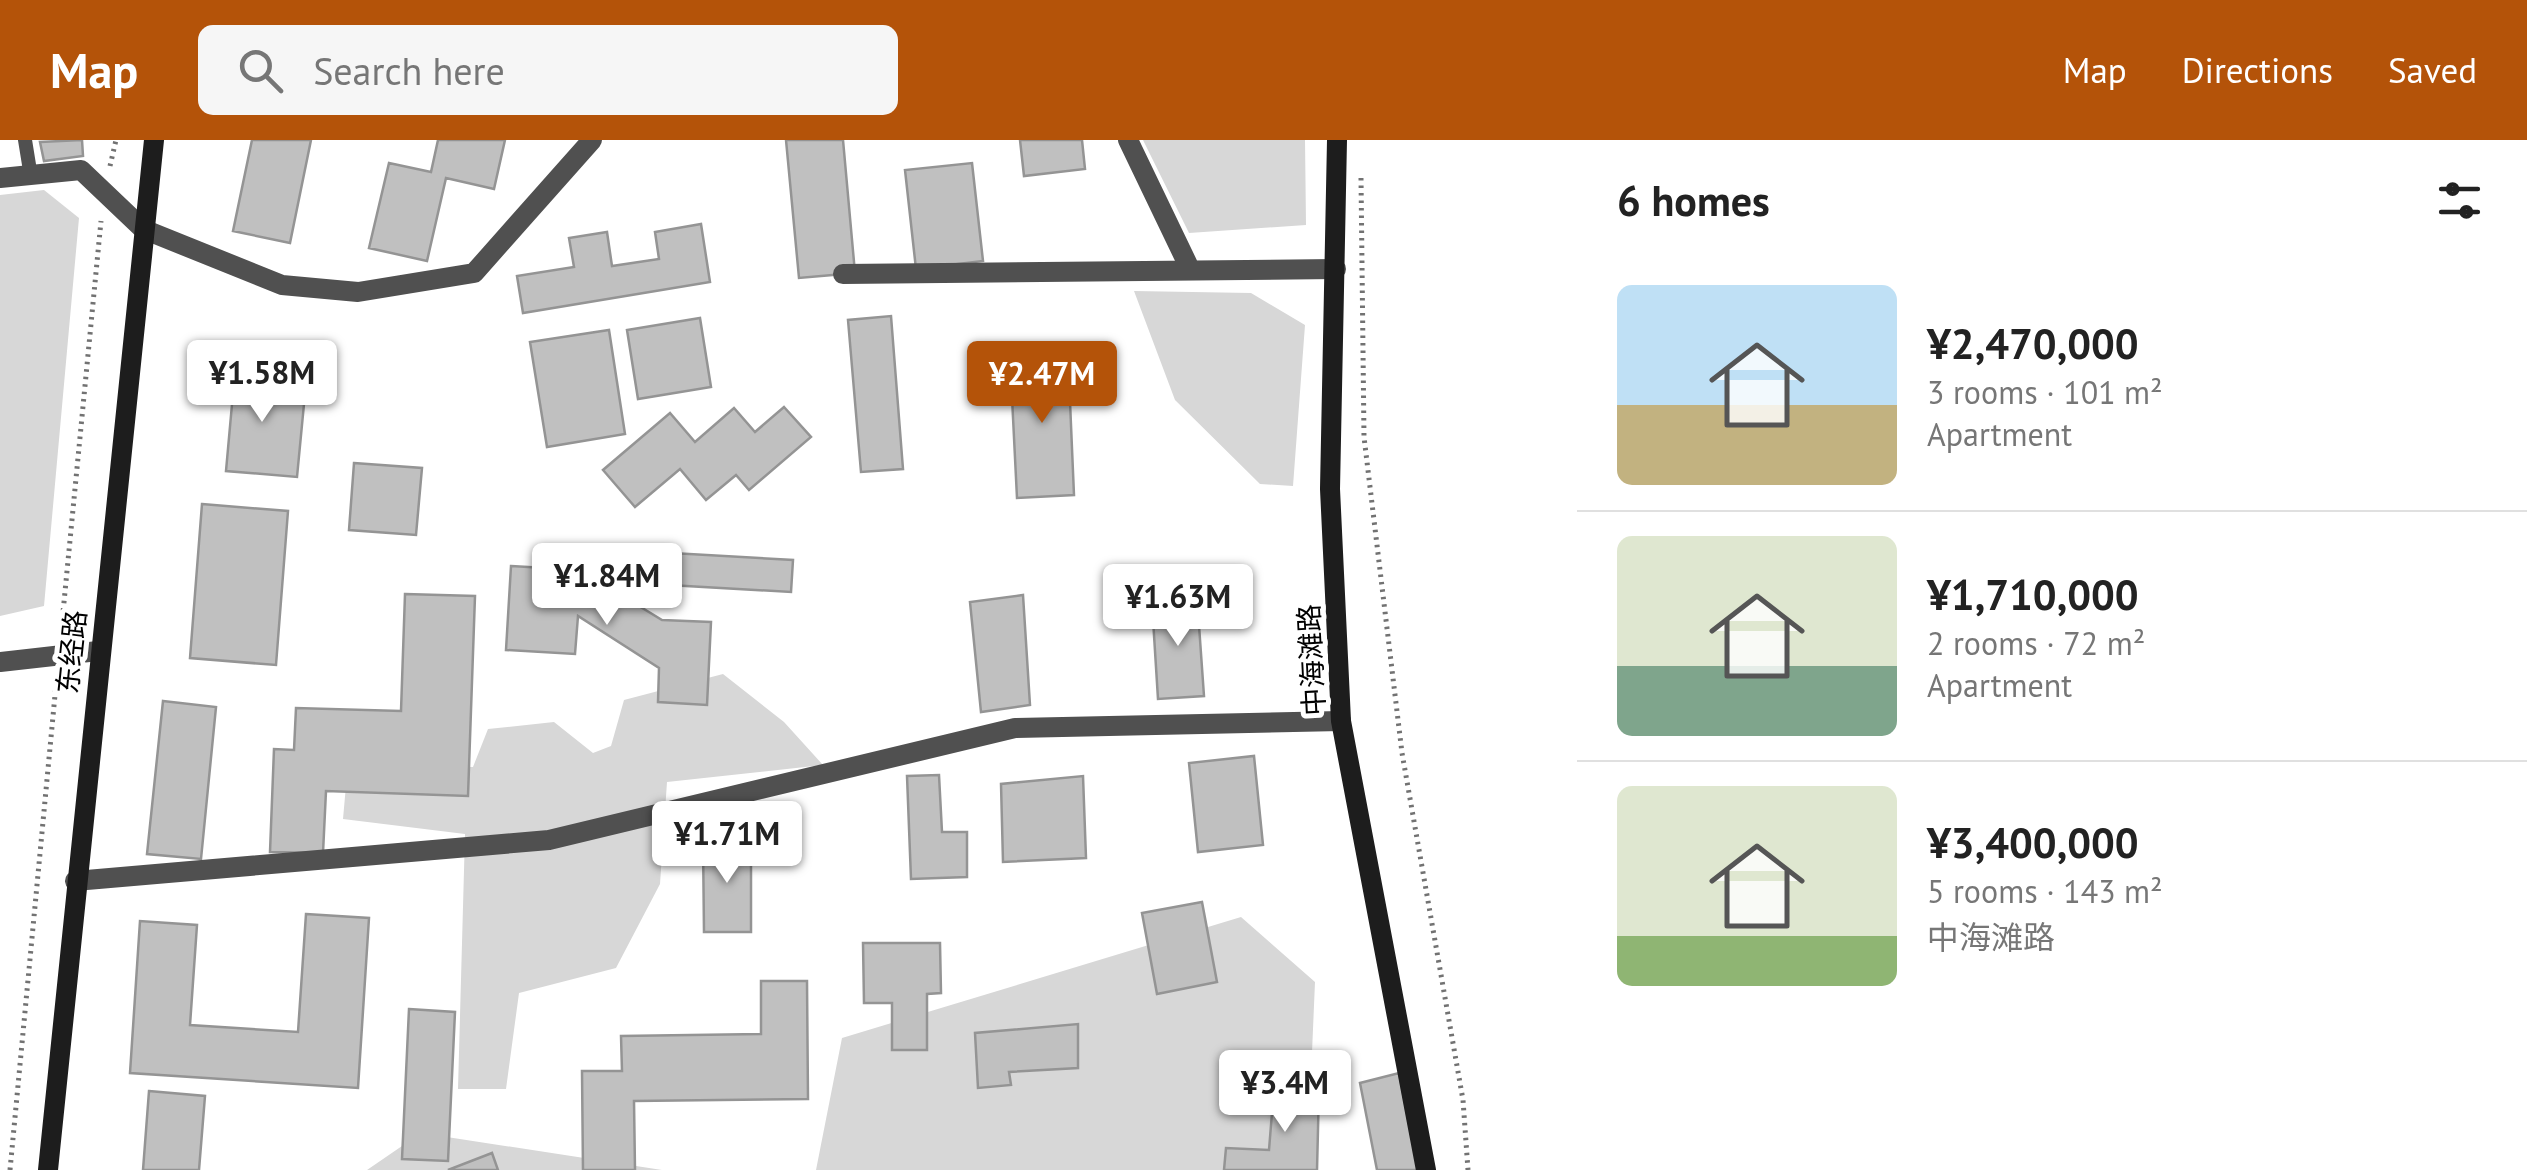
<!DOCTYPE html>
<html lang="en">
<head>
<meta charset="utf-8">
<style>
	body { margin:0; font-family:"PT Sans","Noto Sans SC",sans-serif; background:#f6f6f6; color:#222; height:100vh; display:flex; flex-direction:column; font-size:38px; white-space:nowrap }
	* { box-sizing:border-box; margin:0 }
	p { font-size:32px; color:#767676 }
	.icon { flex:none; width:55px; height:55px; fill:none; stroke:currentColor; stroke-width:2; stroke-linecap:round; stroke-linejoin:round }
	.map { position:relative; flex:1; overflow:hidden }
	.side { display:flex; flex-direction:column; background:#fff; width:950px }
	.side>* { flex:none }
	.price { position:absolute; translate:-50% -85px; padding:0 22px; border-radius:10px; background:#fff; color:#222; font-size:32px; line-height:65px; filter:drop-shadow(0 2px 5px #0008) }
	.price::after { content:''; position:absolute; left:50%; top:60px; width:30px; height:22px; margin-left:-15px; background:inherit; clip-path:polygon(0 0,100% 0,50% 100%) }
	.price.current { background:#b45309; color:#fff }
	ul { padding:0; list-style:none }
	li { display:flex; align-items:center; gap:30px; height:250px; padding:0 40px }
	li+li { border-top:2px solid #e0e0e0 }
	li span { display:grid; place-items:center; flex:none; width:280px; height:200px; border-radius:15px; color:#555 }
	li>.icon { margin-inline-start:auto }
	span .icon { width:120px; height:120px; fill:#fffc; stroke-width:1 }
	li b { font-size:42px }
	h2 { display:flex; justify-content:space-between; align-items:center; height:120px; padding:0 40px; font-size:42px }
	header { display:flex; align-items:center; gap:60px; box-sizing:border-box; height:140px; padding:0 50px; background:#b45309; color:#fff }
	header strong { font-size:48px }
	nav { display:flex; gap:55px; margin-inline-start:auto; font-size:35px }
	.search { width:700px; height:90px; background:#f6f6f6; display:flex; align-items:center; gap:25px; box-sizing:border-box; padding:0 35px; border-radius:15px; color:#767676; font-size:38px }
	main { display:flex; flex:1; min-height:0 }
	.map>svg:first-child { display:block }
	.green { fill:#d7d7d7 }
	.building { fill:#c0c0c0; stroke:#949494; stroke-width:2.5 }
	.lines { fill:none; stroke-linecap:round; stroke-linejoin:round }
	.path { stroke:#727272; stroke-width:5; stroke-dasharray:2.5 5; stroke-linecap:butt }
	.service { stroke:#505050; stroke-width:14 }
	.minor { stroke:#505050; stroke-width:20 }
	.secondary { stroke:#1d1d1d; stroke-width:20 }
	.labels { text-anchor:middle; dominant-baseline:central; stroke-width:10; stroke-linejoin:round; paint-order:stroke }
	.street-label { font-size:28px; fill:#000; stroke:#fff }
</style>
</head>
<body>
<header>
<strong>Map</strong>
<div class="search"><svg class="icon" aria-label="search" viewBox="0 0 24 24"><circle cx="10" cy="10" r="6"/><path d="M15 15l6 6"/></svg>Search here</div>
<nav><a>Map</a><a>Directions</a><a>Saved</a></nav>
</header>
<main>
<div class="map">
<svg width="1577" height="1030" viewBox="0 0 1577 1030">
	<rect width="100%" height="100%" fill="#fff"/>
	<path class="green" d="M1143 0H1305L1306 85 1189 93Z
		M44 50 79 78 44 466 0 476V55Z
		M1134 151 1251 153 1305 185 1293 346 1260 344 1175 260Z
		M723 534 784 582 823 625 667 642 660 744 616 828 519 853 506 949H458L465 694 343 679 348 623 473 627 488 589 554 582 593 613 611 606 624 560Z
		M1241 777 1315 842 1307 1030H816L842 898Z
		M421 993 662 1030H367Z"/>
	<path class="building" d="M82 0 83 16 44 21 40 2Z
		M252 0H311L290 103 233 91Z
		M438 0H505L494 49 446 38 427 121 369 108 389 23 431 32Z
		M786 0H843L855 133 799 138Z
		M1020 0H1082L1085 29 1024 36Z
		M972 23 983 121 916 129 905 30Z
		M701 84 710 142 523 173 517 136 574 127 569 98 607 92 612 126 659 119 655 92Z
		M891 176 903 329 861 332 848 180Z
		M700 178 711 247 638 259 627 190Z
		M609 190 625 294 547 307 530 202Z
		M1068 215 1074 355 1017 358 1010 217Z
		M236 220 273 223 270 261 304 264 297 337 226 331Z
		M784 267 811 297 749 350 736 335 706 360 680 329 635 367 603 330 670 273 695 302 734 268 755 292Z
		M354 323 422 328 416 395 349 390Z
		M202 364 288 371 276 525 190 518Z
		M654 412 793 420 791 452 652 444Z
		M511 426 580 430 662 480 711 482 707 565 658 562 659 528 578 476 575 514 506 510Z
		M405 454 475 456 468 656 326 651 323 713 270 712 274 609 294 610 296 568 401 571Z
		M1023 455 1030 565 981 572 970 462Z
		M1197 457 1204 556 1158 559 1152 463Z
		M163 561 216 567 201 719 147 714Z
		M1254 616 1263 705 1198 712 1189 623Z
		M939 635 942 692H967V737L911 739 907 636Z
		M1083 636 1086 718 1003 722 1001 644Z
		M703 701H751V792H704Z
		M1202 762 1217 842 1157 854 1142 773Z
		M306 774 369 778 358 948 130 933 140 781 197 785 190 885 298 892Z
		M863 803H940L941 853 927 854V910H892V863H864Z
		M761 841H807L808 959 634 961 635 1030H583L582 931H622L621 896 761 894Z
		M409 869 455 872 448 1021 402 1019Z
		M1078 884V928L1009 932 1011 945 978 948 975 893Z
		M1399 933 1418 1030H1377L1360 943Z
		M1274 948H1319L1317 1030H1224L1226 1008 1269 1010Z
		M149 951 205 956 199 1030H143Z
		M492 1013 498 1030H448Z"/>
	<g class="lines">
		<path class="path" d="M110 26 116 0
			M1361 38 1364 297 1402 613 1463 960 1468 1030
			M61 493 101 81
			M10 1030 57 534"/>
		<path class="service" d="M25 0 31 37"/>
		<path class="minor" d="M1128 0 1190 129
			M0 38 81 30 143 89 282 145 358 152 474 133 592 0
			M843 134 1336 129
			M0 522 98 511
			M75 741 549 700 1015 588 1341 581"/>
		<path class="secondary" d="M1337 0 1330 349 1341 581 1426 1030
			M48 1030 154 0"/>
	</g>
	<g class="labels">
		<g class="street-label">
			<text transform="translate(71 512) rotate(-84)">东经路</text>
			<text transform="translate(1311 520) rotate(-93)">中海滩路</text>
		</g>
	</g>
</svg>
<b class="price" style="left:262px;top:285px">¥1.58M</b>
<b class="price current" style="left:1042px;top:286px">¥2.47M</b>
<b class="price" style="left:607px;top:488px">¥1.84M</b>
<b class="price" style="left:1178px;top:509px">¥1.63M</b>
<b class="price" style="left:727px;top:746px">¥1.71M</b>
<b class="price" style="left:1285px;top:995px">¥3.4M</b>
</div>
<section class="side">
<h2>6 homes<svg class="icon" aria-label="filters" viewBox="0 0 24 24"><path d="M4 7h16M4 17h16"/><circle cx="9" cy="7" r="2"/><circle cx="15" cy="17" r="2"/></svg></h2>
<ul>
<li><span style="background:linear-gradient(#bfe0f5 60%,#c2b280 0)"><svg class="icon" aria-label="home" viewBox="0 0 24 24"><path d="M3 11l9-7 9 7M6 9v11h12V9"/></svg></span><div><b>¥2,470,000</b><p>3 rooms · 101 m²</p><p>Apartment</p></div></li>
<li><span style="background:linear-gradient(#dfe7d0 65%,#7fa58c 0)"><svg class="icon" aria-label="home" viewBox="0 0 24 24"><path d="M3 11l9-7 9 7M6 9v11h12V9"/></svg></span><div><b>¥1,710,000</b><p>2 rooms · 72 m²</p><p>Apartment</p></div></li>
<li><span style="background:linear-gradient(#dfe7d0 75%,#8fb573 0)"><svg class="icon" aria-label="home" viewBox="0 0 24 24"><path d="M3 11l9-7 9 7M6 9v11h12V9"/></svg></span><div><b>¥3,400,000</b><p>5 rooms · 143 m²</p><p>中海滩路</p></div></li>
</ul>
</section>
</main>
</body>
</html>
